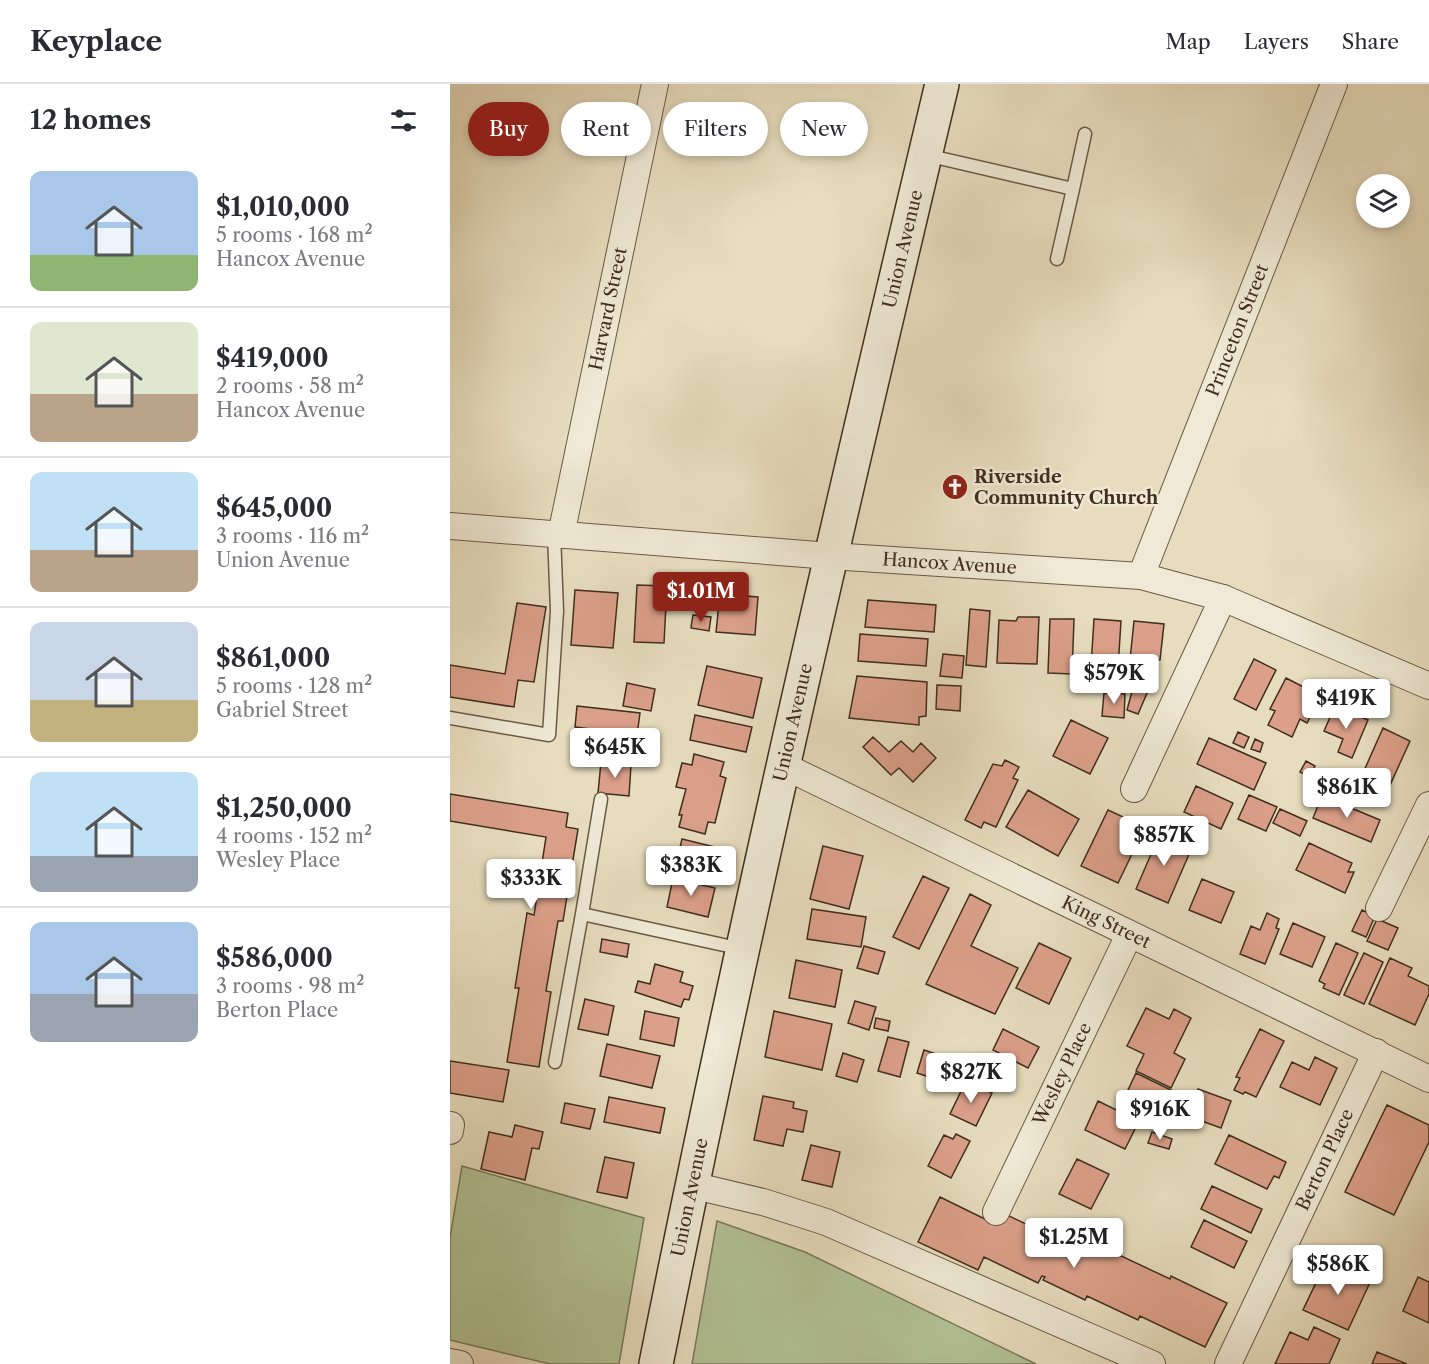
<!DOCTYPE html>
<html lang="en">
<head>
<meta charset="utf-8">
<style>
	body { margin:0; font-family:"Libre Caslon Text",serif; background:#f7f7f7; color:#2b2b33; height:100vh; display:flex; flex-direction:column; font-size:22px; white-space:nowrap }
	* { box-sizing:border-box; margin:0 }
	p { font-size:20px; color:#7c7c81 }
	.icon { flex:none; width:33px; height:33px; fill:none; stroke:currentColor; stroke-width:2; stroke-linecap:round; stroke-linejoin:round }
	.map { position:relative; flex:1; overflow:hidden }
	.drawer { display:flex; flex-direction:column; background:#fff; width:450px }
	.drawer>* { flex:none }
	.guide { position:absolute; left:18px; top:18px; width:570px; height:54px; display:flex; gap:12px }
	.buttons { position:absolute; left:906px; top:90px; display:grid; gap:12px }
	.buttons a { display:grid; place-items:center; width:54px; height:54px; border-radius:50%; background:#fff; box-shadow:0 3px 9px #0003; font-size:30px }
	.price { position:absolute; translate:-50% -51px; padding:0 14px; border-radius:6px; background:#fff; color:#222; font-size:20px; line-height:39px; filter:drop-shadow(0 2px 3px #0008) }
	.price::after { content:''; position:absolute; left:50%; top:36px; width:18px; height:14px; margin-left:-9px; background:inherit; clip-path:polygon(0 0,100% 0,50% 100%) }
	.price.active { background:#8f2418; color:#fff }
	ul { padding:0; list-style:none }
	li { display:flex; align-items:center; gap:18px; height:150px; padding:0 30px }
	li+li { border-top:2px solid #e1e1e2 }
	li span { display:grid; place-items:center; flex:none; width:168px; height:120px; border-radius:12px; color:#555 }
	li>.icon { margin-inline-start:auto }
	span .icon { width:72px; height:72px; fill:#fffc; stroke-width:1 }
	li b { font-size:26px }
	h2 { display:flex; justify-content:space-between; align-items:center; height:72px; padding:0 30px; font-size:26px }
	.chip { padding:0 21px; border-radius:27px; background:#fff; box-shadow:0 3px 9px #0003; font-size:21px; line-height:54px }
	.chip.active { background:#8f2418; color:#fff }
	header { display:flex; align-items:center; gap:36px; box-sizing:border-box; height:84px; padding:0 30px; background:#fff; border-bottom:2px solid #e1e1e2 }
	header strong { font-size:28px }
	nav { display:flex; gap:33px; margin-inline-start:auto; font-size:21px }
	main { display:flex; flex:1; min-height:0 }
	.map>svg:first-child { display:block }
	.green { fill:#b2c295; stroke:#79785a; stroke-width:1.5 }
	.building { fill:#dca08a; stroke:#402e1e; stroke-width:1.5 }
	.lines { fill:none; stroke-linecap:round; stroke-linejoin:round }
	.lane-casing { stroke:#6a5a46; stroke-width:15 }
	.street-casing { stroke:#6a5a46; stroke-width:28 }
	.secondary-casing { stroke:#402e1e; stroke-width:36 }
	.lane { stroke:#efe9d5; stroke-width:12 }
	.street { stroke:#efe9d5; stroke-width:26 }
	.secondary { stroke:#efe9d5; stroke-width:33 }
	.labels { text-anchor:middle; dominant-baseline:central; stroke-width:5; stroke-linejoin:round; paint-order:stroke }
	.street-label { font-size:18px; fill:#402e1e; stroke:#efe9d5 }
	.poi-label { font-size:18px; font-weight:bold; fill:#402e1e; stroke:#efe9d5; text-anchor:start }
</style>
</head>
<body>
<header>
<strong>Keyplace</strong>
<nav><a>Map</a><a>Layers</a><a>Share</a></nav>
</header>
<main>
<section class="drawer">
<h2>12 homes<svg class="icon" aria-label="filters" viewBox="0 0 24 24"><path d="M4 7h16M4 17h16"/><circle cx="9" cy="7" r="2"/><circle cx="15" cy="17" r="2"/></svg></h2>
<ul>
<li><span style="background:linear-gradient(#a9c7e8 70%,#8fb573 0)"><svg class="icon" aria-label="home" viewBox="0 0 24 24"><path d="M3 11l9-7 9 7M6 9v11h12V9"/></svg></span><div><b>$1,010,000</b><p>5 rooms · 168 m²</p><p>Hancox Avenue</p></div></li>
<li><span style="background:linear-gradient(#dfe7d0 60%,#b9a48a 0)"><svg class="icon" aria-label="home" viewBox="0 0 24 24"><path d="M3 11l9-7 9 7M6 9v11h12V9"/></svg></span><div><b>$419,000</b><p>2 rooms · 58 m²</p><p>Hancox Avenue</p></div></li>
<li><span style="background:linear-gradient(#bfe0f5 65%,#b9a48a 0)"><svg class="icon" aria-label="home" viewBox="0 0 24 24"><path d="M3 11l9-7 9 7M6 9v11h12V9"/></svg></span><div><b>$645,000</b><p>3 rooms · 116 m²</p><p>Union Avenue</p></div></li>
<li><span style="background:linear-gradient(#c9d6e8 65%,#c2b280 0)"><svg class="icon" aria-label="home" viewBox="0 0 24 24"><path d="M3 11l9-7 9 7M6 9v11h12V9"/></svg></span><div><b>$861,000</b><p>5 rooms · 128 m²</p><p>Gabriel Street</p></div></li>
<li><span style="background:linear-gradient(#bfe0f5 70%,#9aa5b1 0)"><svg class="icon" aria-label="home" viewBox="0 0 24 24"><path d="M3 11l9-7 9 7M6 9v11h12V9"/></svg></span><div><b>$1,250,000</b><p>4 rooms · 152 m²</p><p>Wesley Place</p></div></li>
<li><span style="background:linear-gradient(#a9c7e8 60%,#9aa5b1 0)"><svg class="icon" aria-label="home" viewBox="0 0 24 24"><path d="M3 11l9-7 9 7M6 9v11h12V9"/></svg></span><div><b>$586,000</b><p>3 rooms · 98 m²</p><p>Berton Place</p></div></li>
</ul>
</section>
<div class="map">
<svg width="979" height="1280" viewBox="0 0 979 1280">
	<rect width="100%" height="100%" fill="#e7ddbe"/>
	<filter id="stains"><feTurbulence type="fractalNoise" baseFrequency=".00333" numOctaves="4"/><feColorMatrix values="0 0 0 0 .2 0 0 0 0 .09 0 0 0 0 .02 0 0 0 .5 -.17"/></filter>
	<radialGradient id="worn" r=".72"><stop offset=".6" stop-color="#630" stop-opacity="0"/><stop offset="1" stop-color="#630" stop-opacity=".3"/></radialGradient>
	<path class="green" d="M12 1082 194 1134 169 1280H100L0 1256V1154Z
		M267 1137 355 1168 586 1280H242Z"/>
	<path class="building" d="M187 501 217 502 214 559 184 558Z
		M125 506 168 509 163 564 121 561Z
		M270 510 308 513 305 551 266 548Z
		M418 516 486 521 484 548 415 543Z
		M67 519 96 523 84 598 68 596 64 623 0 613V581L55 590Z
		M520 525 540 527 536 583 516 581Z
		M243 531 261 533 259 547 241 544Z
		M568 533H589L587 580 547 579 549 536 566 537Z
		M600 535H624L622 590 598 589Z
		M644 535 671 537 667 600 640 598Z
		M684 537 714 540 710 576 697 575 696 587 679 585Z
		M410 550 478 555 476 582 408 577Z
		M493 570 514 572 512 594 490 592Z
		M804 575 826 586 806 626 784 615Z
		M257 582 312 594 303 634 248 621Z
		M687 589 704 593 688 630 677 626Z
		M407 592 477 598 476 632 469 633V641L399 634Z
		M836 594 871 612 857 639 850 635 842 653 818 641 825 627 820 625Z
		M177 599 205 605 201 627 173 622Z
		M487 601 511 602 510 627 486 625Z
		M654 609 675 610 674 634 652 632Z
		M127 622 190 629 187 651 125 643Z
		M885 622 918 636 902 674 888 668 893 655 874 647Z
		M245 631 302 643 296 668 240 656Z
		M621 636 658 654 640 690 603 672Z
		M933 644 960 657 936 710 909 698Z
		M788 648 799 653 794 664 783 659Z
		M423 653 439 668 451 657 463 668 471 659 486 674 463 698 449 684 441 691 413 663Z
		M759 654 816 679 804 706 747 680Z
		M805 655 813 659 810 668 801 665Z
		M244 670 274 678 270 692 276 694 265 739 258 738 255 750 229 743 232 731H229L236 705 226 703 232 679 242 681Z
		M555 676 569 683 563 694 568 696 546 743 534 738 531 744 515 736 543 680 552 682Z
		M856 677 865 682 859 693 850 688Z
		M151 678 181 681 179 712 148 709Z
		M746 702 783 719 771 745 734 728Z
		M578 706 629 735 608 772 556 743Z
		M0 710 118 729 116 743 128 745 113 837H108L96 907 101 908 89 983 57 978 69 904H65L77 829 84 831 96 753 0 737Z
		M799 711 827 723 816 747 788 735Z
		M872 712 930 736 921 758 863 734Z
		M830 725 857 737 850 752 823 739Z
		M658 726 695 743 668 799 631 782Z
		M711 747 743 761 718 819 686 805Z
		M232 755 273 765 266 794 225 785Z
		M859 759 902 779 898 788H904L895 809 846 786Z
		M373 762 413 772 399 825 360 815Z
		M473 792 499 804 469 865 443 853Z
		M223 794 265 804 258 833 217 823Z
		M752 795 784 808 771 839 739 826Z
		M520 810 541 821 521 862 568 884 545 930 476 900Z
		M362 825 416 833 411 863 357 855Z
		M912 826 925 832 916 853 902 847Z
		M817 829 829 835 826 844 829 845 815 880 790 870 801 842 810 846Z
		M927 835 948 844 938 866 917 857Z
		M843 839 875 853 862 883 830 870Z
		M152 855 179 860 177 873 150 868Z
		M589 859 621 874 599 920 566 904Z
		M886 859 908 869 889 911 873 904 875 900 869 897Z
		M414 862 435 868 428 890 407 884Z
		M914 869 933 878 914 920 894 911Z
		M940 874 962 884 958 892 979 902V910L965 941 919 920Z
		M346 876 392 886 385 923 339 914Z
		M205 880 233 888 230 898 243 902 239 916 234 915 231 923 185 908 188 897 200 900Z
		M135 915 164 922 158 951 128 945Z
		M405 917 426 923 419 946 398 939Z
		M696 924 719 935 724 925 741 934 724 969 735 975 721 1004 686 987 694 970 677 962Z
		M195 927 229 934 224 962 190 955Z
		M324 927 382 940 372 986 315 973Z
		M426 934 440 937 438 947 424 944Z
		M553 945 589 963 578 984 543 966Z
		M810 945 834 957 806 1013 795 1008 793 1010 784 1006 790 994 786 993Z
		M438 953 459 958 450 993 428 987Z
		M157 960 210 972 202 1004 150 992Z
		M474 966 495 973 488 996 467 989Z
		M393 969 414 976 407 998 386 992Z
		M865 973 887 984 870 1021 830 1003 842 978 859 986Z
		M0 977 59 986 53 1018 0 1009Z
		M686 989 721 1006 706 1037 671 1021Z
		M516 997 542 1009 526 1042 500 1030Z
		M748 1005 781 1017 771 1044 738 1032Z
		M313 1012 344 1018 343 1024 357 1027 353 1048 337 1045 333 1062 304 1056Z
		M159 1013 215 1024 210 1049 154 1038Z
		M648 1017 689 1037 675 1065 635 1046Z
		M115 1019 145 1025 140 1045 111 1039Z
		M937 1021 979 1041V1058L944 1131 895 1108Z
		M65 1041 93 1048 89 1065 82 1064 75 1096 31 1085 39 1048 62 1053Z
		M702 1048 722 1055 719 1065 698 1059Z
		M506 1050 520 1057 501 1094 478 1082 494 1051 503 1055Z
		M779 1051 836 1078 829 1094 824 1092 817 1105 765 1080Z
		M361 1061 390 1068 382 1103 352 1096Z
		M155 1073 184 1079 177 1114 147 1108Z
		M627 1075 659 1090 641 1125 609 1110Z
		M762 1102 812 1125 801 1149 751 1125Z
		M490 1113 547 1141 553 1129 607 1155 611 1146 664 1172 665 1169 720 1195 721 1192 777 1219 755 1263 690 1232 688 1236 637 1212 635 1216 593 1196 595 1193 592 1192 588 1199 534 1173 528 1186 468 1158Z
		M754 1136 797 1157 784 1184 741 1163Z
		M897 1181 923 1192 898 1246 853 1226 872 1186 890 1195Z
		M968 1193 979 1198V1239L953 1227Z
		M864 1243 890 1255 879 1280H825L840 1248 858 1256Z
		M927 1268 957 1280H922Z"/>
	<g class="lines">
		<g class="lane-casing">
			<path id="lane" d="M476 71 623 105 635 50
				M607 175 623 105
				M0 634 99 651 107 527 104 450
				M151 715 132 830 292 865
				M105 978 132 830"/>
		</g>
		<g class="street-casing">
			<g id="street">
				<path id="s1" d="M0 442 380 472 691 492 773 514 979 602"/>
				<path id="s2" d="M111 451 205 0"/>
				<path id="s3" d="M691 492 884 0"/>
				<path id="s4" d="M334 682 979 995"/>
				<path d="M684 705 773 514"/>
				<path d="M929 824 979 721"/>
				<path d="M0 1047 1 1041"/>
				<path d="M241 1101 313 1118 376 1138 702 1280"/>
				<path id="s5" d="M546 1128 679 851"/>
				<path d="M0 1278 10 1280"/>
				<path id="s6" d="M778 1280 926 968"/>
			</g>
		</g>
		<g class="secondary-casing">
			<g id="secondary">
				<path id="s7" d="M206 1280C291 851 391 425 492 0"/>
			</g>
		</g>
		<use href="#lane" class="lane"/>
		<use href="#street" class="street"/>
		<use href="#secondary" class="secondary"/>
	</g>
	<defs>
		<g id="church-disc" transform="scale(1.35)"><circle r="9.5" fill="#8f2418" stroke="#efe9d5"/><path d="M-1.2-6h2.4v3.5h3.3v2.4h-3.3V6h-2.4V-.1h-3.3v-2.4h3.3Z" fill="#fff"/></g>
	</defs>
	<g fill-rule="evenodd">
		<use href="#church-disc" x="505" y="403"/>
	</g>
	<g class="labels">
		<g class="street-label">
			<text stroke="none"><textPath href="#s7" startOffset="1142">Union Avenue</textPath></text>
			<text stroke="none"><textPath href="#s2" startOffset="231">Harvard Street</textPath></text>
			<text stroke="none"><textPath href="#s3" startOffset="264">Princeton Street</textPath></text>
			<text stroke="none"><textPath href="#s1" startOffset="501">Hancox Avenue</textPath></text>
			<text stroke="none"><textPath href="#s7" startOffset="656">Union Avenue</textPath></text>
			<text stroke="none"><textPath href="#s4" startOffset="358">King Street</textPath></text>
			<text stroke="none"><textPath href="#s5" startOffset="153">Wesley Place</textPath></text>
			<text stroke="none"><textPath href="#s6" startOffset="226">Berton Place</textPath></text>
			<text stroke="none"><textPath href="#s7" startOffset="170">Union Avenue</textPath></text>
		</g>
		<g class="poi-label">
			<text x="524" y="393">Riverside<tspan x="524" dy="21">Community Church</tspan></text>
		</g>
	</g>
	<rect width="100%" height="100%" filter="url(#stains)"/>
	<rect width="100%" height="100%" fill="url(#worn)"/>
</svg>
<div class="buttons">
<a><svg class="icon" aria-label="layers" viewBox="0 0 24 24"><path d="M12 4l9 5-9 5-9-5zM3 14l9 5 9-5"/></svg></a>
</div>
<b class="price active" style="left:251px;top:539px">$1.01M</b>
<b class="price" style="left:664px;top:621px">$579K</b>
<b class="price" style="left:896px;top:646px">$419K</b>
<b class="price" style="left:165px;top:695px">$645K</b>
<b class="price" style="left:897px;top:735px">$861K</b>
<b class="price" style="left:714px;top:783px">$857K</b>
<b class="price" style="left:241px;top:813px">$383K</b>
<b class="price" style="left:81px;top:826px">$333K</b>
<b class="price" style="left:521px;top:1020px">$827K</b>
<b class="price" style="left:710px;top:1057px">$916K</b>
<b class="price" style="left:624px;top:1185px">$1.25M</b>
<b class="price" style="left:888px;top:1212px">$586K</b>
<div class="guide">
<a class="chip active">Buy</a>
<a class="chip">Rent</a>
<a class="chip">Filters</a>
<a class="chip">New</a>
</div>
</div>
</main>
</body>
</html>
